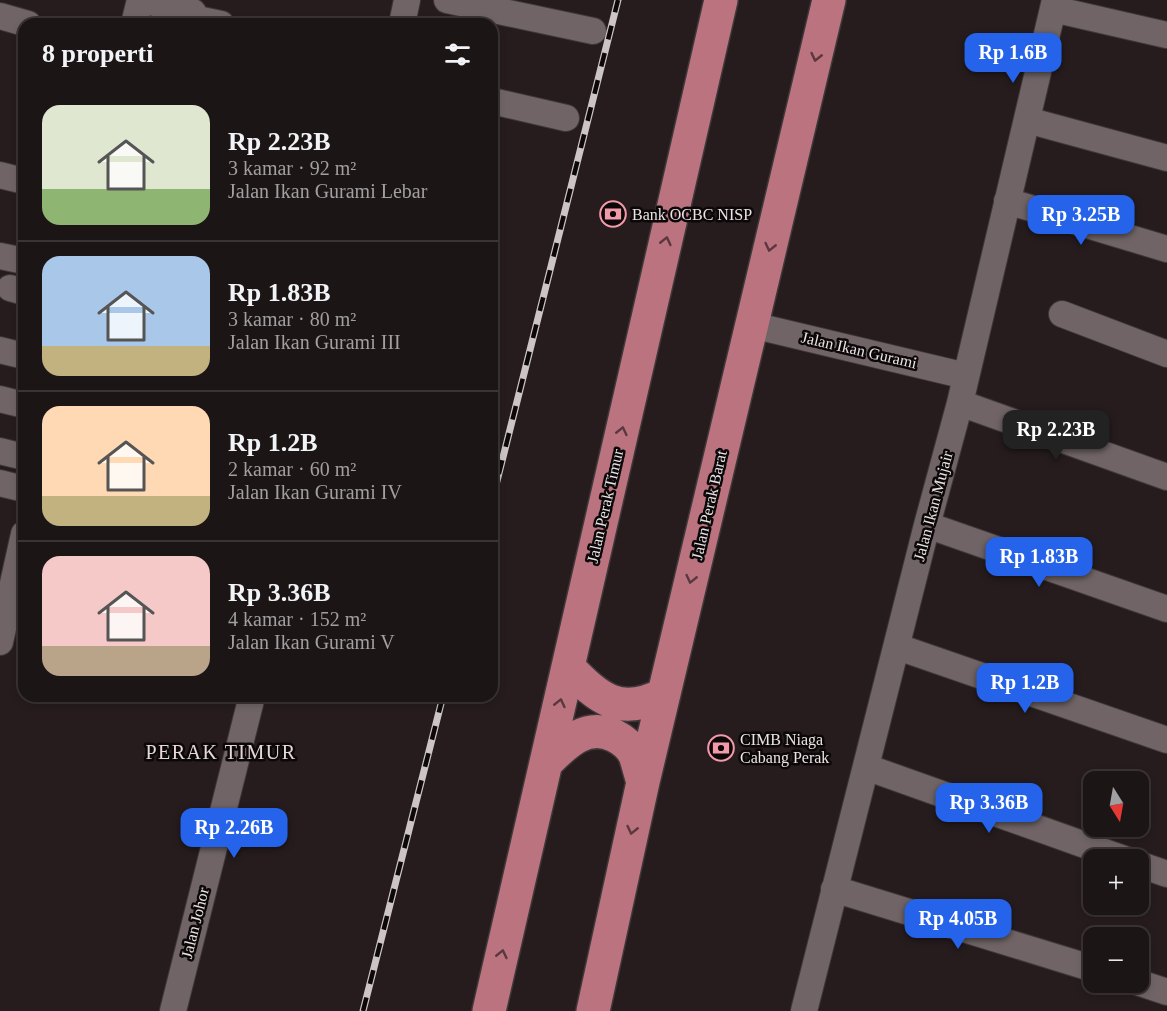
<!DOCTYPE html>
<html lang="id">
<head>
<meta charset="utf-8">
<style>
	body { margin:0; font-family:Georgia,serif; background:#251e1f; color:#f1f3f6; height:100vh; display:flex; flex-direction:column; font-size:22px; white-space:nowrap }
	* { box-sizing:border-box; margin:0 }
	p { font-size:20px; color:#a09fa1 }
	.icon { flex:none; width:33px; height:33px; fill:none; stroke:currentColor; stroke-width:2; stroke-linecap:round; stroke-linejoin:round }
	.map { position:relative; flex:1; overflow:hidden }
	.side { position:absolute; left:18px; top:18px; width:480px; height:684px; display:flex; flex-direction:column; background:#1c1516; border-radius:18px; box-shadow:0 3px 9px #0003,0 0 0 2px #3a3435 }
	.side>* { flex:none }
	.needle { width:39px; rotate:169deg }
	.controls { position:absolute; left:1083px; top:771px; display:grid; gap:12px }
	.controls a { display:grid; place-items:center; width:66px; height:66px; border-radius:12px; background:#1c1516; box-shadow:0 3px 9px #0003,0 0 0 2px #3a3435; font-size:30px }
	.price { position:absolute; translate:-50% -51px; padding:0 14px; border-radius:12px; background:#2563eb; color:#fff; font-size:20px; line-height:39px; filter:drop-shadow(0 2px 3px #0008) }
	.price::after { content:''; position:absolute; left:50%; top:36px; width:18px; height:14px; margin-left:-9px; background:inherit; clip-path:polygon(0 0,100% 0,50% 100%) }
	.price.active { background:#222; color:#fff }
	ul { padding:0; list-style:none }
	li { display:flex; align-items:center; gap:18px; height:150px; padding:0 24px }
	li+li { border-top:2px solid #3a3435 }
	li span { display:grid; place-items:center; flex:none; width:168px; height:120px; border-radius:18px; color:#555 }
	li>.icon { margin-inline-start:auto }
	span .icon { width:72px; height:72px; fill:#fffc; stroke-width:1 }
	li b { font-size:26px }
	h2 { display:flex; justify-content:space-between; align-items:center; height:72px; padding:0 24px; font-size:26px }
	.map>svg:first-child { display:block }
	.lines { fill:none; stroke-linecap:round; stroke-linejoin:round }
	.minor-casing { stroke:#3f3839; stroke-width:28 }
	.trunk-casing { stroke:#3f3839; stroke-width:36 }
	.minor { stroke:#706466; stroke-width:26 }
	.trunk { stroke:#bb7380; stroke-width:33 }
	.rail-casing { stroke:#ccc4c5; stroke-width:7 }
	.rail { stroke:#0c0809; stroke-width:4.5; stroke-dasharray:14; stroke-linecap:butt }
	.oneway { stroke:#5b383f }
	.labels { text-anchor:middle; dominant-baseline:central; stroke-width:5; stroke-linejoin:round; paint-order:stroke }
	.poi-label { font-size:16px; fill:#ebe4e5; stroke:#0c0809; text-anchor:start }
	.street-label { font-size:16px; fill:#ebe4e5; stroke:#0c0809 }
	.quarter-label { font-size:20px; letter-spacing:1.5px; fill:#e6d8da; stroke:#0c0809 }
</style>
</head>
<body>
<div class="map">
<svg width="1167" height="1011" viewBox="0 0 1167 1011">
	<rect width="100%" height="100%" fill="#261c1e"/>
	<g class="lines">
		<g class="minor-casing">
			<path id="minor" d="M142 0 193 12 197 19 221 24
				M447 0 593 31
				M1053 9 1167 35
				M0 16 28 24
				M134 24 140 0
				M402 24 407 0
				M492 101 566 118
				M1027 120 1167 158
				M0 175 24 181
				M1007 201 1167 249
				M0 256 24 261
				M10 288 24 292
				M1062 314 1167 354
				M752 325 966 376
				M0 350 24 356
				M0 399 24 405
				M960 403 1167 477
				M0 451 24 457
				M0 483 24 489
				M927 525 1167 609
				M0 642 24 534
				M898 647 1167 740
				M866 767 1127 860
				M1138 864 1167 874
				M834 889 1094 969
				M1137 982 1167 992
				M173 1011 252 696
				M804 1011 927 525 960 403 1055 0"/>
		</g>
		<g class="trunk-casing">
			<path id="trunk" d="M568 667C599 699 620 717 664 694
				M547 762C566 743 587 722 615 736 623 740 631 747 635 755 638 764 640 773 643 782
				M489 1011 721 0
				M593 1011 643 782 829 0"/>
		</g>
		<use href="#minor" class="minor"/>
		<use href="#trunk" class="trunk"/>
		<g class="rail-casing">
			<path id="rail" d="M492 501 618 0
				M363 1011 443 696"/>
		</g>
		<use href="#rail" class="rail"/>
	</g>
	<defs><path id="oneway-chevron" d="M-2-3.5L2.5 0L-2 3.5" fill="none" stroke-width="1.6" stroke-linecap="round" stroke-linejoin="round" transform="scale(1.5)"/></defs>
	<g class="oneway">
		<use href="#oneway-chevron" transform="translate(816 57) rotate(103)"/>
		<use href="#oneway-chevron" transform="translate(666 241) rotate(-77)"/>
		<use href="#oneway-chevron" transform="translate(770 247) rotate(103)"/>
		<use href="#oneway-chevron" transform="translate(622 431) rotate(-77)"/>
		<use href="#oneway-chevron" transform="translate(691 579) rotate(103)"/>
		<use href="#oneway-chevron" transform="translate(560 703) rotate(-77)"/>
		<use href="#oneway-chevron" transform="translate(632 830) rotate(103)"/>
		<use href="#oneway-chevron" transform="translate(502 954) rotate(-77)"/>
	</g>
	<defs>
		<g id="bank-ring" transform="scale(1.35)"><circle r="9.5" fill="#0c0809" stroke="#f39aa9" stroke-width="1.5"/><path d="M-6-4H6V4H-6ZM0-2.3a2.3 2.3 0 1 0 0 4.6a2.3 2.3 0 1 0 0-4.6Z" fill="#f39aa9"/></g>
	</defs>
	<g fill-rule="evenodd">
		<use href="#bank-ring" x="613" y="214"/>
		<use href="#bank-ring" x="721" y="748"/>
	</g>
	<g class="labels">
		<g class="poi-label">
			<text x="632" y="214">Bank OCBC NISP</text>
			<text x="740" y="739">CIMB Niaga<tspan x="740" dy="18">Cabang Perak</tspan></text>
		</g>
		<g class="street-label">
			<text transform="translate(859 350) rotate(13)">Jalan Ikan Gurami</text>
			<text transform="translate(709 505) rotate(-77)">Jalan Perak Barat</text>
			<text transform="translate(605 506) rotate(-77)">Jalan Perak Timur</text>
			<text transform="translate(933 506) rotate(-75)">Jalan Ikan Mujair</text>
			<text transform="translate(195 923) rotate(-76)">Jalan Johor</text>
		</g>
		<g class="quarter-label">
			<text x="221" y="752">PERAK TIMUR</text>
		</g>
	</g>
</svg>
<div class="controls">
<a><svg class="needle" viewBox="-14 -14 28 28"><path d="M0-13l5 13h-10z" fill="#e53935"/><path d="M0 13l5-13h-10z" fill="#a09fa1"/></svg></a>
<a>+</a>
<a>−</a>
</div>
<b class="price" style="left:1013px;top:84px">Rp 1.6B</b>
<b class="price" style="left:1081px;top:246px">Rp 3.25B</b>
<b class="price active" style="left:1056px;top:461px">Rp 2.23B</b>
<b class="price" style="left:1039px;top:588px">Rp 1.83B</b>
<b class="price" style="left:1025px;top:714px">Rp 1.2B</b>
<b class="price" style="left:989px;top:834px">Rp 3.36B</b>
<b class="price" style="left:234px;top:859px">Rp 2.26B</b>
<b class="price" style="left:958px;top:950px">Rp 4.05B</b>
<section class="side">
<h2>8 properti<svg class="icon" aria-label="filters" viewBox="0 0 24 24"><path d="M4 7h16M4 17h16"/><circle cx="9" cy="7" r="2"/><circle cx="15" cy="17" r="2"/></svg></h2>
<ul>
<li><span style="background:linear-gradient(#dfe7d0 70%,#8fb573 0)"><svg class="icon" aria-label="home" viewBox="0 0 24 24"><path d="M3 11l9-7 9 7M6 9v11h12V9"/></svg></span><div><b>Rp 2.23B</b><p>3 kamar · 92 m²</p><p>Jalan Ikan Gurami Lebar</p></div></li>
<li><span style="background:linear-gradient(#a9c7e8 75%,#c2b280 0)"><svg class="icon" aria-label="home" viewBox="0 0 24 24"><path d="M3 11l9-7 9 7M6 9v11h12V9"/></svg></span><div><b>Rp 1.83B</b><p>3 kamar · 80 m²</p><p>Jalan Ikan Gurami III</p></div></li>
<li><span style="background:linear-gradient(#ffd9b3 75%,#c2b280 0)"><svg class="icon" aria-label="home" viewBox="0 0 24 24"><path d="M3 11l9-7 9 7M6 9v11h12V9"/></svg></span><div><b>Rp 1.2B</b><p>2 kamar · 60 m²</p><p>Jalan Ikan Gurami IV</p></div></li>
<li><span style="background:linear-gradient(#f6c9c9 75%,#b9a48a 0)"><svg class="icon" aria-label="home" viewBox="0 0 24 24"><path d="M3 11l9-7 9 7M6 9v11h12V9"/></svg></span><div><b>Rp 3.36B</b><p>4 kamar · 152 m²</p><p>Jalan Ikan Gurami V</p></div></li>
</ul>
</section>
</div>
</body>
</html>
